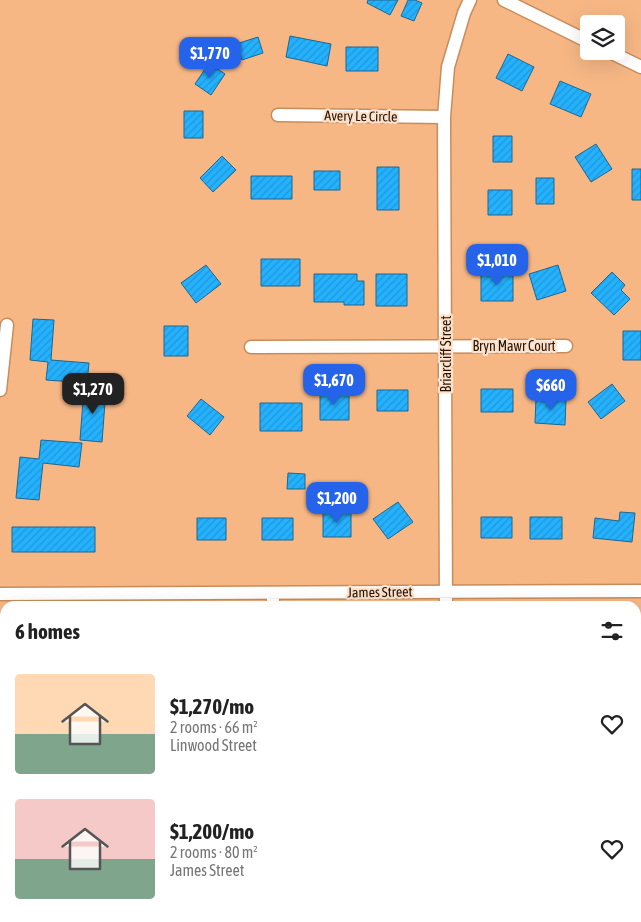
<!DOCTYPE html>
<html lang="en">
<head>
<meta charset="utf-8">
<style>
	body { margin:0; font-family:"Asap Condensed",sans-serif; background:#f2f2f2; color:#222; height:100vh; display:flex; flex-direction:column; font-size:19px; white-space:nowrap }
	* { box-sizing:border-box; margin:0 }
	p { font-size:16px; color:#767676 }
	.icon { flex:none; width:28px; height:28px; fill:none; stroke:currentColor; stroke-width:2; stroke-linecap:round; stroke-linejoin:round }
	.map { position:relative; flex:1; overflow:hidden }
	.details { position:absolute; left:0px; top:601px; width:641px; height:321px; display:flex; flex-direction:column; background:#fff; border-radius:15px 15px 0 0; box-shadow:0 5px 20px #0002 }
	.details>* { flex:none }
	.fabs { position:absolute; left:580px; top:15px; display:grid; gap:10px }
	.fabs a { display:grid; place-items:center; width:45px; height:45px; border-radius:5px; background:#fff; box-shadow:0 5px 20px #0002; font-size:25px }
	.price { position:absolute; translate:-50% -42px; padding:0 11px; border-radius:10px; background:#2563eb; color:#fff; font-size:16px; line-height:32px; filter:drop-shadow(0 1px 2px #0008) }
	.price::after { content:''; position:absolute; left:50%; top:30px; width:15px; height:11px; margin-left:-8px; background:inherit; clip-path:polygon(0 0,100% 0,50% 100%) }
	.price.on { background:#222; color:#fff }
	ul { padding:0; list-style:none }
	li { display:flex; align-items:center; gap:15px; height:125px; padding:0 15px }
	li span { display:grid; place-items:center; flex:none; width:140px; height:100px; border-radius:5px; color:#555 }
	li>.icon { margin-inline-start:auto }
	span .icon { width:60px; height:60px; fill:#fffc; stroke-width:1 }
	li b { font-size:21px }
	h2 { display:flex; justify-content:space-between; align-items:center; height:60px; padding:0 15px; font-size:21px }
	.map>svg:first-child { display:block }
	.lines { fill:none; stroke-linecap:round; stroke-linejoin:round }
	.stream { stroke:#b189f5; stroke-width:4.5 }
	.building { fill:url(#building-hatch); stroke:#1d6792 }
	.lane-casing { stroke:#c88c5a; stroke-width:9 }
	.street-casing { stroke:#c88c5a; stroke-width:15 }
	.lane { stroke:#fff; stroke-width:6 }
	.street { stroke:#fff; stroke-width:12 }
	.labels { text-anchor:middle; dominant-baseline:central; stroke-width:4.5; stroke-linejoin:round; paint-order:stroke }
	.street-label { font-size:14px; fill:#281200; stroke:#fce2cd }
</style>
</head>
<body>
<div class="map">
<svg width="641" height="922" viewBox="0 0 641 922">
	<defs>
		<pattern id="building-hatch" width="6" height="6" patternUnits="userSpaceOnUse" patternTransform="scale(1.25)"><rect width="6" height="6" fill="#24b1fd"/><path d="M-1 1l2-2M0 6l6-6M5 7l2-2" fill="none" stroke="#2097d7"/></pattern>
	</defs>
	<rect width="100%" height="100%" fill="#f6b785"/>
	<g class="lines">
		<path class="stream" d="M636 901 641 814
			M636 918V922"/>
	</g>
	<path class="building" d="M368 0H398L390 15 367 3Z
		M408 0H415L422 3 414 21 401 16Z
		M290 36 331 44 327 66 286 57Z
		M258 37 263 53 242 60 236 44Z
		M346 47H378V71H346Z
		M508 54 534 67 522 91 496 78Z
		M209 63 225 74 211 95 195 84Z
		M560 81 591 94 581 117 550 104Z
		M184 111H203V138H184Z
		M493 136H512V162H493Z
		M596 144 612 169 591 182 575 157Z
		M222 156 236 170 213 192 200 178Z
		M377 167H399V210H377Z
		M632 169H641V200H632Z
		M314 171H340V190H314Z
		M251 176H292V199H251Z
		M536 178H554V204H536Z
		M488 190H512V215H488Z
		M261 259H300V286H261Z
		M206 265 221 284 196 303 181 283Z
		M558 265 566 291 537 300 529 274Z
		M481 272H513V301H481Z
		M612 272 625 285 621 290 630 299 614 315 591 293Z
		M314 274H357V281H364V305H344V302H314Z
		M376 274H407V306H376Z
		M33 319 54 320 51 360 89 363 87 383 46 380 48 362 30 360Z
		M164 326H188V356H164Z
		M623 331H641V360H623Z
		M612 384 625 401 601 419 588 402Z
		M84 388 106 389 102 442 80 440Z
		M481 389H513V412H481Z
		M377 390H408V411H377Z
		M320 392H349V420H320Z
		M536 398 566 399 565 425 535 423Z
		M201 399 224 417 210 435 187 416Z
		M260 403H302V431H260Z
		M41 440 82 443 79 467 43 463 39 500 16 498 20 457 39 459Z
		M288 473 305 474V489H287Z
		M398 502 413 522 388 539 373 519Z
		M323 512H351V537H323Z
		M620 512 635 513 632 542 593 538 595 518 619 521Z
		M481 517H512V538H481Z
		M530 517H562V539H530Z
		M197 518H226V540H197Z
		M262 518H293V540H262Z
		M12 527H95V552H12Z
		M0 647 5 655V657L0 660Z
		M0 698 5 705 0 708Z
		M49 918H97V922H49Z
		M289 918H328L330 922H291Z
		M390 918H430L431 922H392Z
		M546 918H581V922H546Z"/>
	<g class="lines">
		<g class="lane-casing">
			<path id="lane" d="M0 631H5
				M0 720 5 716
				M0 785 5 783
				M0 856 5 867
				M29 918 31 922
				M106 922 107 918"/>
		</g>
		<g class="street-casing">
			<path id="street" d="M504 0 589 42
				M608 51 641 67
				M278 115 444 117
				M251 347 566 346
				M0 390 7 325
				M273 593V606
				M0 594 641 591
				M446 606 444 117 448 67 464 13 470 0
				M360 918 362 922
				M517 918V922"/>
		</g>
		<use href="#lane" class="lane"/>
		<use href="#street" class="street"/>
	</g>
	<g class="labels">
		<g class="street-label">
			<text transform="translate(361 116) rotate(1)">Avery Le Circle</text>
			<text x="514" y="346">Bryn Mawr Court</text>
			<text transform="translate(446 354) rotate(-90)">Briarcliff Street</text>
			<text transform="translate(380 592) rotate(-1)">James Street</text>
		</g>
	</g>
</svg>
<div class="fabs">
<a><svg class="icon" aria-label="layers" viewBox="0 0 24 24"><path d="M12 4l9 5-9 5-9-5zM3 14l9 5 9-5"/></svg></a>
</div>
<b class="price" style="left:210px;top:79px">$1,770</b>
<b class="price" style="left:497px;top:286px">$1,010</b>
<b class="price" style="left:334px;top:406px">$1,670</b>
<b class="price" style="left:551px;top:411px">$660</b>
<b class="price on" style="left:93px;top:415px">$1,270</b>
<b class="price" style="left:337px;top:524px">$1,200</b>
<section class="details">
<h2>6 homes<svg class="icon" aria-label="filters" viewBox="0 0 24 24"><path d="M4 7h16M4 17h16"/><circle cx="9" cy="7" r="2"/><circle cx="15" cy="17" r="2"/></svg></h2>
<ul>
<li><span style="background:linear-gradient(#ffd9b3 60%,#7fa58c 0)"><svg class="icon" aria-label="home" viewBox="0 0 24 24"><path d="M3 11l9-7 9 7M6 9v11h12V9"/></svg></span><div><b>$1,270/mo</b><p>2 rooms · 66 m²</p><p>Linwood Street</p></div><svg class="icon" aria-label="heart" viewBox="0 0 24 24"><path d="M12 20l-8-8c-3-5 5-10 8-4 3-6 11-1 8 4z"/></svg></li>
<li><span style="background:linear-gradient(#f6c9c9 60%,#7fa58c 0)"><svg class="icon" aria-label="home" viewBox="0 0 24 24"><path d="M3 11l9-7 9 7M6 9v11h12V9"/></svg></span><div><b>$1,200/mo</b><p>2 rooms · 80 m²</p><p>James Street</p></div><svg class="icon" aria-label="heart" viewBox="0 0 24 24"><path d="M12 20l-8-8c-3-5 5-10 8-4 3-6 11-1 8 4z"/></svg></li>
</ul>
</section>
</div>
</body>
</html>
